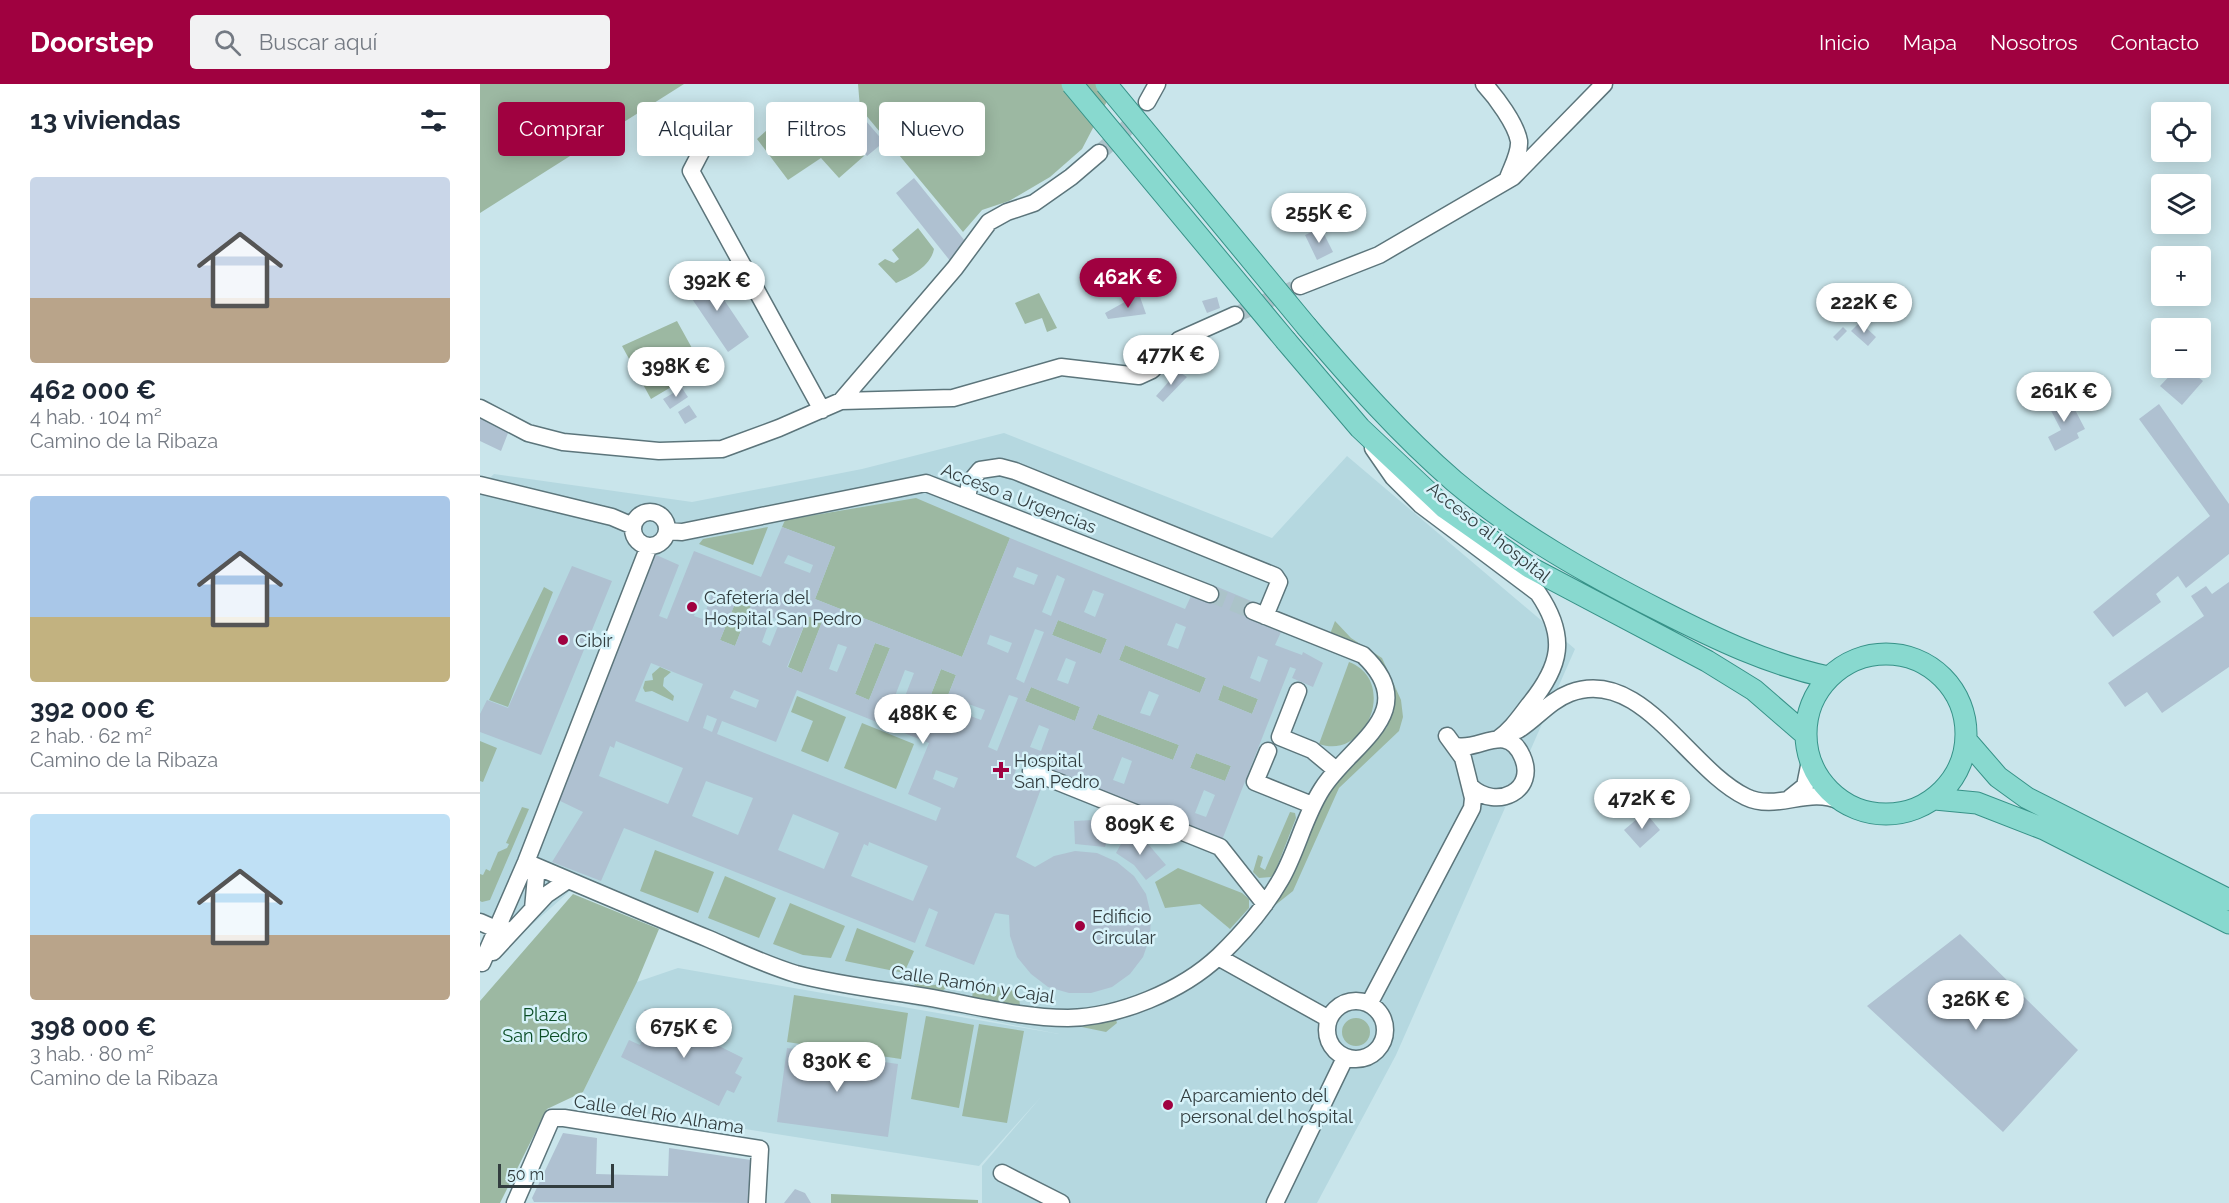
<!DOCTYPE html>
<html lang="es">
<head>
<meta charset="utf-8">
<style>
	body { margin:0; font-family:Raleway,sans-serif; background:#f2f2f3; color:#1f2937; height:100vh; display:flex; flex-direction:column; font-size:22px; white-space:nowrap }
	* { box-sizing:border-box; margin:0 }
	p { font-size:20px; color:#747a83 }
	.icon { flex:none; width:33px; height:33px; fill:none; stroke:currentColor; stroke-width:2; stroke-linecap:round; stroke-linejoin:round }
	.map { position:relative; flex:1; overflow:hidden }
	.panel { display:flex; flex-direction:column; background:#fff; width:480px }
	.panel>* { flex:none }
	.hud { position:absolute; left:18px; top:18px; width:570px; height:54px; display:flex; gap:12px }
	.tools { position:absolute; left:1671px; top:18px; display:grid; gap:12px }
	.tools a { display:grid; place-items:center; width:60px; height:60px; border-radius:6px; background:#fff; box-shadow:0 3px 15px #0003; font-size:30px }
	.scale { position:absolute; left:18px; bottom:15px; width:116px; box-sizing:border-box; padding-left:6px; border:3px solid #323d3f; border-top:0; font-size:16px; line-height:21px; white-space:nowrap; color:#323d3f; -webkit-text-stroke:4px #d6f2f9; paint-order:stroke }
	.price { position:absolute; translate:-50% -51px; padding:0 14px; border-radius:21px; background:#fff; color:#222; font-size:20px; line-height:39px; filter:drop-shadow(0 2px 3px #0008) }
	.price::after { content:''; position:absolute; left:50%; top:36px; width:18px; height:14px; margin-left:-9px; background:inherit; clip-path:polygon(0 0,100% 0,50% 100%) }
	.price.selected { background:#a00140; color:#fff }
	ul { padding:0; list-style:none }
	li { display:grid; align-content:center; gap:12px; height:318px; padding:0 30px }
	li+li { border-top:2px solid #e0e1e3 }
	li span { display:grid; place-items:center; height:186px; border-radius:6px; color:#555 }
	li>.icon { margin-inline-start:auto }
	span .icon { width:108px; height:108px; fill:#fffc; stroke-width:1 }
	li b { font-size:26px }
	h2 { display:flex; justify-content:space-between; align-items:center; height:72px; padding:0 30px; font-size:26px }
	.chip { padding:0 21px; border-radius:6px; background:#fff; box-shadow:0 3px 15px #0003; font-size:21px; line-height:54px }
	.chip.selected { background:#a00140; color:#fff }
	header { display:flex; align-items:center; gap:36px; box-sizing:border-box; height:84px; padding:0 30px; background:#a00140; color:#fff }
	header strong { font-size:28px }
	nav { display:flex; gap:33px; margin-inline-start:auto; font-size:21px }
	.search { width:420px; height:54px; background:#f2f2f3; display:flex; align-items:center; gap:15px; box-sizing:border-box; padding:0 21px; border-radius:6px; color:#747a83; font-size:22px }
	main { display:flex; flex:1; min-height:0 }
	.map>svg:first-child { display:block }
	.built { fill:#b5d8e0 }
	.green { fill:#9cb8a2 }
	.building { fill:#afc1d1; fill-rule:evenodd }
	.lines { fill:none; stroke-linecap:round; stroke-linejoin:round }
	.minor-tunnel { stroke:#abc3c9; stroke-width:16; stroke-dasharray:16 8; stroke-linecap:butt }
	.minor-casing { stroke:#5c757b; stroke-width:19 }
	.major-casing { stroke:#379288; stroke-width:23 }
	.minor { stroke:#fff; stroke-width:16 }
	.major { stroke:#88d9cf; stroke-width:21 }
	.major-bridge-casing { stroke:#379288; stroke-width:23; stroke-linecap:butt }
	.major-bridge { stroke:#88d9cf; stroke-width:21 }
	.poi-dot { fill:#a00140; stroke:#d6f2f9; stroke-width:2 }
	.labels { text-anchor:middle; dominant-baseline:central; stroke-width:5; stroke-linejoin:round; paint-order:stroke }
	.street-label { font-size:18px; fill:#323d3f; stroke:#d6f2f9 }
	.poi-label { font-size:18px; fill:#323d3f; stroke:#d6f2f9; text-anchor:start }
	.park-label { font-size:18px; fill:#0b4d26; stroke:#d6f2f9 }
</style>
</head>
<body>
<header>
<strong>Doorstep</strong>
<div class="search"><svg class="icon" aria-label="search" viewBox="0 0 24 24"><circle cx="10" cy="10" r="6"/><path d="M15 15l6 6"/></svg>Buscar aquí</div>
<nav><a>Inicio</a><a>Mapa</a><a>Nosotros</a><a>Contacto</a></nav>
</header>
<main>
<section class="panel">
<h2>13 viviendas<svg class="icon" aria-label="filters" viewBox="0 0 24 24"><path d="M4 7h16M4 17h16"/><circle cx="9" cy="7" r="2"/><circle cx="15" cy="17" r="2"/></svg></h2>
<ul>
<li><span style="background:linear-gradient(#c9d6e8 65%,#b9a48a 0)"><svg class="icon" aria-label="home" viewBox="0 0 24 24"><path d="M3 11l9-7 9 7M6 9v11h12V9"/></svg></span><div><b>462 000 €</b><p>4 hab. · 104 m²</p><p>Camino de la Ribaza</p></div></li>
<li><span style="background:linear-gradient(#a9c7e8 65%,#c2b280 0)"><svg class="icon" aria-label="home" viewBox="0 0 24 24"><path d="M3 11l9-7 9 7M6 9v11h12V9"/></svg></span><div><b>392 000 €</b><p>2 hab. · 62 m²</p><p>Camino de la Ribaza</p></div></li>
<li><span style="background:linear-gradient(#bfe0f5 65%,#b9a48a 0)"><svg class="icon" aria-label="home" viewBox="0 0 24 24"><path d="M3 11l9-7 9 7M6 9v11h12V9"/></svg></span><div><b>398 000 €</b><p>3 hab. · 80 m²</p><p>Camino de la Ribaza</p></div></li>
</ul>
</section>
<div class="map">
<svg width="1749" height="1119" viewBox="0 0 1749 1119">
	<rect width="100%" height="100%" fill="#c9e5eb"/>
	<path class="built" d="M524 349 792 454 867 372 1095 565 916 971 837 1119H502V1082L560 1014 499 1082 113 1021 103 1008 157 898 198 884 579 950 314 898 90 807 39 852 0 832V403L14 390 212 418 382 385Z"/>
	<path class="green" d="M0 0H204L0 129Z
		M378 0H636L602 65 570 93 529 117 502 126 483 148 380 24Z
		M328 24 345 41 353 36 384 72 359 94 341 74 308 96 277 55 296 38 304 46Z
		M438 144 454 165C451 182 430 193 416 199L398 180 405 175 414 179 419 175 412 166Z
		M559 209 577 244 567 248 562 234 545 240 535 219Z
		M197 237 223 284 171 315 142 262Z
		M436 414 530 454 482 573 335 515 355 463 302 443 305 436Z
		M288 443 273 481 219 460 223 455Z
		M64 503 73 508 28 623 9 616Z
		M261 505 275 511 255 562 240 556Z
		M328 532 342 538 322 589 308 583Z
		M578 536 627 555 621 570 572 551Z
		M855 537 871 554 902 574 921 616 923 633 919 647 859 704 813 807 789 826 844 713 907 643 914 618 902 588 850 550Z
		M395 559 410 564 389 616 375 610Z
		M645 561 726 594 720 609 639 576Z
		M869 578C918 596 887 677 839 660Z
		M180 583 191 588 184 594 183 602 194 612 193 617 172 607 165 608 163 604 165 597 173 596 172 590Z
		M461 585 476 591 456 642 441 636Z
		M743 601 778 615 772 630 738 616Z
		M551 603 600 623 595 637 545 617Z
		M317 612 366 633 348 678 321 667 333 637 311 628Z
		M618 630 699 661 693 676 612 645Z
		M382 639 434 660 416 705 364 684Z
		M0 657 17 664 3 698 0 697Z
		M716 669 751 682 745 697 710 684Z
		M42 723 49 725 10 816 2 818 0 817V790L3 791 6 785 10 787 18 768 27 764 29 760 26 759Z
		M810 728 815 729 816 734 795 788 791 793 779 794 773 788 778 771 783 773 780 783 785 786Z
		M175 766 234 788 218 829 160 807Z
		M698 784 762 809 769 815V824L750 845 720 820 685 824 675 798Z
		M245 792 296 814 279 854 228 834Z
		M93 810 179 845 157 898 103 1008 67 1025 20 1119H0V917Z
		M310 819 365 842 351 874 323 871 293 860Z
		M377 844 434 867 424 889 365 877Z
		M435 892C451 896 446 910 469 893L478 896 459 909 437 904 433 898Z
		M507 902 529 904 539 913 540 922 492 914 493 907Z
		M314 911 428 929 421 975 307 958Z
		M446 932 494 941 479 1024 431 1015Z
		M862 948a14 14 0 1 1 28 0a14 14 0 1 1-28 0Z
		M636 936 637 939 626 948 592 941Z
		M499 940 544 947 527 1039 482 1032Z
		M351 1110 498 1116V1119H351Z"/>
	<path class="building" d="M386 37 404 58 387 72 369 50Z
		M434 94 485 157 471 178 416 109Z
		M841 144 853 168 837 176 825 151Z
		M226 189 269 253 248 268 204 203Z
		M659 210 666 230 628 235 625 229Z
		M737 213 740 224 727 229 722 217Z
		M1380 238 1396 253 1388 262 1371 247Z
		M1363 243 1367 247 1357 257 1353 253Z
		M1697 284H1707L1723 297 1702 321 1680 302Z
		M698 287 707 293 683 318 676 312Z
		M202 304 208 313 190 325 183 315Z
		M1577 309 1584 322 1591 318 1605 345 1597 349 1599 354 1575 367 1568 353 1581 346 1565 315Z
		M1679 320 1749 420V470L1706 504 1698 492 1676 510 1681 518 1633 553 1613 528 1730 432 1659 335Z
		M209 321 217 333 205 340 198 328Z
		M0 330 30 344 21 367 0 357Z
		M302 443 355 463 335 515 482 573 530 454 705 525 711 512 727 518 733 501 776 519 770 535 801 548 795 561 822 571 823 568 843 579 833 603 812 594 816 585 810 583 742 756 539 677 534 691 562 702 536 773 555 783 574 772 595 767 617 769 637 778 654 792 666 810 671 831 670 853 663 873 650 890 632 903 611 909H589L568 903 551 890 537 873 530 852 529 831 515 829 494 881 445 862 458 828 449 824 435 859 144 744 121 797 72 778 103 728 76 715 174 470 199 481 179 532 187 535 214 467 281 493ZM308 471 333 481 330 489 304 479ZM537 483 558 491 554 501 533 493ZM577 491 585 495 571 532 562 528ZM261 505 275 511 255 562 240 556ZM224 506 232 510 223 535 214 532ZM613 506 624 510 615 533 604 528ZM328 532 342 538 322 589 307 583ZM291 533 300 537 290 562 282 558ZM578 536 627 555 621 570 572 551ZM696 539 706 543 698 565 687 561ZM555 545 564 548 544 599 536 595ZM510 551 532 559 528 569 507 560ZM395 559 410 564 389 616 375 610ZM358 560 367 563 357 588 349 585ZM645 561 726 594 720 609 639 576ZM778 572 788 576 780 598 770 594ZM586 574 596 578 588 600 577 596ZM171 579 223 600 208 638 155 617ZM461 585 476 591 456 642 441 636ZM425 586 434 589 424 615 415 612ZM743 601 778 615 772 630 738 616ZM551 603 600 623 595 637 545 617ZM254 606 279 616 276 624 250 614ZM317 606 449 659 428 710 461 724 456 737 237 650 242 637 296 658ZM669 607 679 611 670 632 660 629ZM529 611 538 614 517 667 508 663ZM483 618 505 626 501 636 480 628ZM618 630 699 661 693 676 612 645ZM227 631 237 635 232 648 223 644ZM559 641 569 645 561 667 550 663ZM136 657 203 684 188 720 119 692 130 662 134 664ZM716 669 751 682 745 697 710 684ZM642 673 652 677 644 700 633 696ZM456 686 478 694 474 704 453 695ZM226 697 273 714 258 751 212 732ZM724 706 735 711 726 733 715 729ZM313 730 359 749 344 785 298 766ZM389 758 448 782 433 817 371 792 384 760 388 762Z
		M92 482 132 497 61 671 0 648V630L7 616 28 624Z
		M1749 498V583L1682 629 1667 608 1645 623 1628 599 1724 532 1711 512 1726 502 1732 510Z
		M1165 728 1180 746 1160 764 1144 746Z
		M613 736 631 740 625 763 595 760 594 737Z
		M648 747 668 760 686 781 666 796 654 781 636 769Z
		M1480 850 1598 966 1523 1048 1387 922Z
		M165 925 263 974 255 989 262 993 254 1009 247 1006 239 1022 141 973 149 956 160 961 166 948 156 943Z
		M307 964 418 980 408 1053 297 1038Z
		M83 1049 117 1054 116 1090 188 1092 189 1064 271 1076 270 1119 54 1118 52 1114Z
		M315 1105 325 1109 331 1119H304Z"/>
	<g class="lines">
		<path class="minor-tunnel" d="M619 69 645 46 661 27
			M755 231 820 202
			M730 510 773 527"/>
		<g class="minor-casing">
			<path id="minor" d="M1004 0C1016 13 1036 40 1039 57 1040 69 1032 83 1028 94
				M667 18 677 0
				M253 41 223 64 211 87 342 326
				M820 202 899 171 1033 93 1124 0
				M361 317 475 184 509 138 527 128 554 119 591 93 619 69
				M0 324 48 349 83 358 179 367 242 365 299 344 361 317 473 314 581 283 659 292 672 286 699 256 755 231
				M893 364 913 393 941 421 1058 509C1088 553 1081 582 1049 621 1039 634 1031 646 1018 655
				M0 401 132 433 153 442
				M487 414 490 398 500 386 520 383 535 387 795 492 799 498 785 532
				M153 445a17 17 0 1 1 34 0a17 17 0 1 1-34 0Z
				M187 447 202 448 446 399 730 510
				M818 607 800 653 832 666 856 686
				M1038 646C1056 635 1069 617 1090 609 1161 582 1208 685 1266 713 1297 728 1328 702 1360 717
				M977 662C999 667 1027 638 1042 672 1058 706 1017 727 991 703
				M788 667 775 698 832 721
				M551 687 740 763 785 820
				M1310 714 1325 702 1330 677
				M46 778C107 804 168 830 229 855 257 867 286 881 316 890 358 901 403 906 446 913 493 921 541 934 588 934 639 933 702 907 739 872 762 850 785 823 801 795 817 767 824 733 842 705 870 660 944 628 883 571L773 527
				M46 778 56 792 53 825
				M0 838 18 846H27
				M13 868 66 811 88 796
				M738 873 849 935
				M2 879 46 778 169 462
				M847 946a29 29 0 1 1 58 0a29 29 0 1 1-58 0Z
				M889 920 992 724 993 714 983 674 967 652
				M522 1089 581 1119
				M35 1119 72 1034H84L280 1065 277 1119
				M795 1119 865 974"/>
		</g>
		<g class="major-casing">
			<path id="major" d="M827 243C873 297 920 350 974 397 1037 450 1108 490 1181 527 1236 555 1288 580 1348 593
				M806 257 880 344 965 424 1049 483 1227 577 1274 606 1326 651
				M1326 650a80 80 0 1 1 160 0a80 80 0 1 1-160 0Z
				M1486 656 1518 693 1547 714 1749 816
				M1455 715 1497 719 1564 745 1749 839"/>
		</g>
		<use href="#minor" class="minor"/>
		<use href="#major" class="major"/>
		<g class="major-bridge-casing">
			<path id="major-bridge" d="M592 0 806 257
				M626 0 827 243"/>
		</g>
		<use href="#major-bridge" class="major-bridge"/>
	</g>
	<g class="poi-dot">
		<circle cx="212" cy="523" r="6"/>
		<circle cx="83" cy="556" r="6"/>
		<path d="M518 677h6v6h6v6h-6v6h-6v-6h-6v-6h6z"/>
		<circle cx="600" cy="842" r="6"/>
		<circle cx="688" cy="1021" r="6"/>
	</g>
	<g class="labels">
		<g class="street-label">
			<text transform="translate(539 414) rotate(21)">Acceso a Urgencias</text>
			<text transform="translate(1009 448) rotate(38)">Acceso al hospital</text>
			<text transform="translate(493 900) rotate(9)">Calle Ramón y Cajal</text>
			<text transform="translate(179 1030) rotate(9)">Calle del Río Alhama</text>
		</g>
		<g class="poi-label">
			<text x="224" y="513">Cafetería del<tspan x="224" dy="21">Hospital San Pedro</tspan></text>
			<text x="95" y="556">Cibir</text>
			<text x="534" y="676">Hospital<tspan x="534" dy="21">San Pedro</tspan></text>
			<text x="612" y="832">Edificio<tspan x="612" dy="21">Circular</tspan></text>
			<text x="700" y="1011">Aparcamiento del<tspan x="700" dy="21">personal del hospital</tspan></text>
		</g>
		<g class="park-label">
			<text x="65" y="930">Plaza<tspan x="65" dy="21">San Pedro</tspan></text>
		</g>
	</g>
</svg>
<div class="tools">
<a><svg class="icon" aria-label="locate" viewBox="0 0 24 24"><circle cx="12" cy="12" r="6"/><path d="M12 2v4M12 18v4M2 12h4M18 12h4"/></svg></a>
<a><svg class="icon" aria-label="layers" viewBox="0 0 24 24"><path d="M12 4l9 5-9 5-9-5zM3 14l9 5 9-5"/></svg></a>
<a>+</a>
<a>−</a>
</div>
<div class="scale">50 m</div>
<b class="price" style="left:839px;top:160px">255K €</b>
<b class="price selected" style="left:648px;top:225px">462K €</b>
<b class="price" style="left:237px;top:228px">392K €</b>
<b class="price" style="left:1384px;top:250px">222K €</b>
<b class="price" style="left:691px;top:302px">477K €</b>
<b class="price" style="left:196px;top:314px">398K €</b>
<b class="price" style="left:1584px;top:339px">261K €</b>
<b class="price" style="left:443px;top:661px">488K €</b>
<b class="price" style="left:1162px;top:746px">472K €</b>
<b class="price" style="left:660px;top:772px">809K €</b>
<b class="price" style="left:1496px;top:947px">326K €</b>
<b class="price" style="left:204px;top:975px">675K €</b>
<b class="price" style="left:357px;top:1009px">830K €</b>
<div class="hud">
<a class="chip selected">Comprar</a>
<a class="chip">Alquilar</a>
<a class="chip">Filtros</a>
<a class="chip">Nuevo</a>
</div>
</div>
</main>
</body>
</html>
